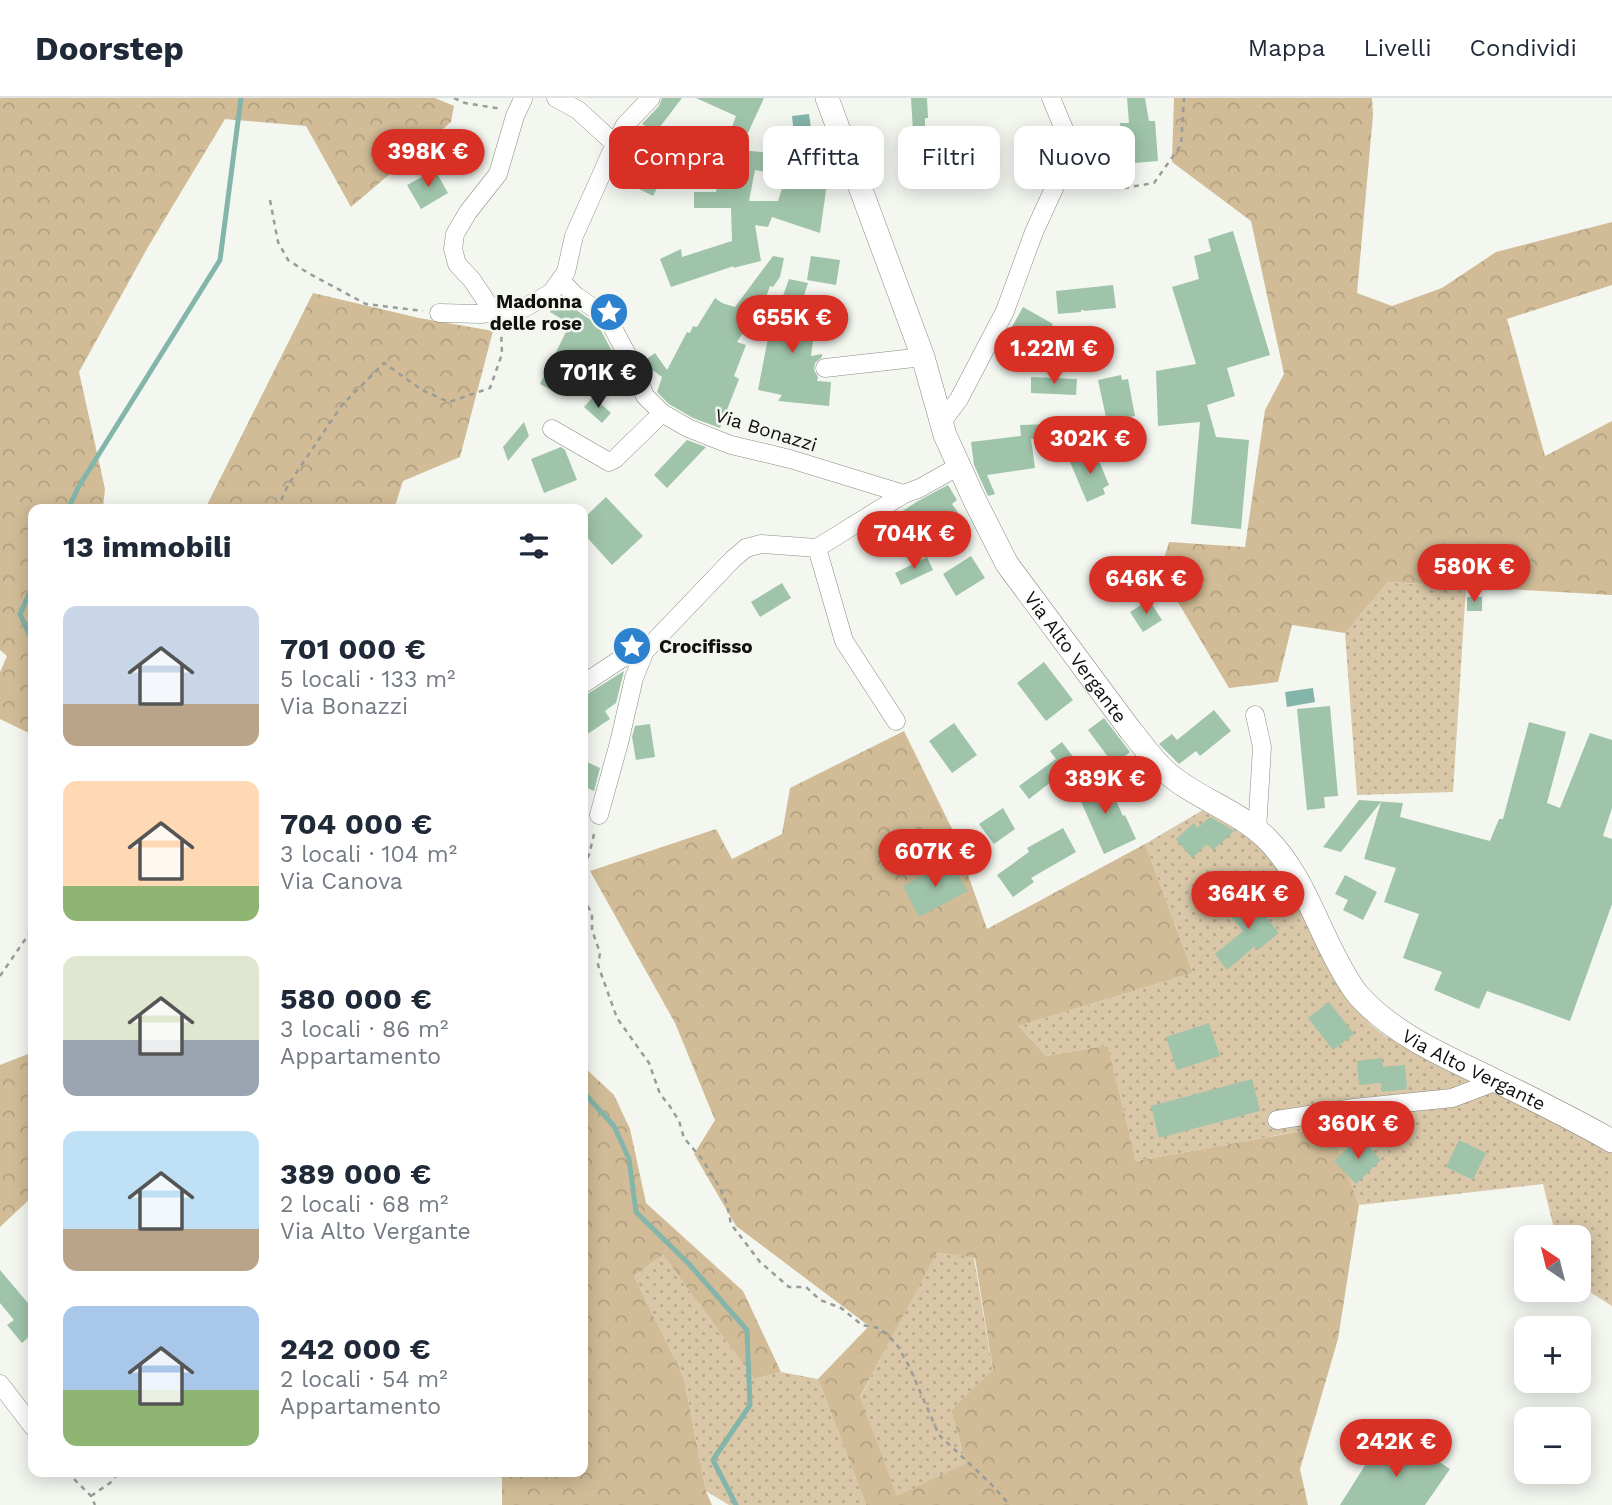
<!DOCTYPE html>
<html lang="it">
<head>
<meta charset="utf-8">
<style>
	body { margin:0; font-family:"Work Sans",sans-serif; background:#f2f2f3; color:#1f2937; height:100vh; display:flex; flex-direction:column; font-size:26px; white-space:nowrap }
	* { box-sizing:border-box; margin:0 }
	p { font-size:23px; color:#747a83 }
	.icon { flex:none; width:38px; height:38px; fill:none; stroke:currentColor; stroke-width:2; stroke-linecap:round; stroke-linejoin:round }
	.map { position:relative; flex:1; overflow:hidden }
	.side { position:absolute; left:28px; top:406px; width:560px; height:973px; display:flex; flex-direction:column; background:#fff; border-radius:14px; box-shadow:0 4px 18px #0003 }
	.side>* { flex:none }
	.guide { position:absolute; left:609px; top:28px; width:665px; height:63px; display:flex; gap:14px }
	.needle { width:46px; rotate:325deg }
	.buttons { position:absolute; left:1514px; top:1127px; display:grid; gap:14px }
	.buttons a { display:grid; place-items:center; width:77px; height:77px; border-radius:14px; background:#fff; box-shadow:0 4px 18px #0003; font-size:35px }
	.price { position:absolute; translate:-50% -60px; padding:0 16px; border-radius:24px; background:#d93025; color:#fff; font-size:23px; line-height:46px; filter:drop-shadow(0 2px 4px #0008) }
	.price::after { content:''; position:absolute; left:50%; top:42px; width:21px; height:16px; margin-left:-10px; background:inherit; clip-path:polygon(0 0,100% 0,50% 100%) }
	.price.on { background:#222; color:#fff }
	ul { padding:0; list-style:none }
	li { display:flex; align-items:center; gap:21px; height:175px; padding:0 35px }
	li span { display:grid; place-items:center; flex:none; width:196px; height:140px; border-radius:14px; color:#555 }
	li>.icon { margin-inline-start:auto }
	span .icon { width:84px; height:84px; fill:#fffc; stroke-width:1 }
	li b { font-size:30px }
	h2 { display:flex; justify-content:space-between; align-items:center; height:84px; padding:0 35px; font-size:30px }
	.chip { padding:0 24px; border-radius:14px; background:#fff; box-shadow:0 4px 18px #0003; font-size:24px; line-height:63px }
	.chip.on { background:#d93025; color:#fff }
	header { display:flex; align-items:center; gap:42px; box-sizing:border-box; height:98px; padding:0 35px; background:#fff; border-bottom:2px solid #e0e1e3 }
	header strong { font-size:33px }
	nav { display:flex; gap:38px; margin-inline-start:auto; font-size:24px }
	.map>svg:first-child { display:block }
	.grass { fill:url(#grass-dots) }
	.forest { fill:url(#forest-crowns); fill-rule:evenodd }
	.water { fill:#84b5aa }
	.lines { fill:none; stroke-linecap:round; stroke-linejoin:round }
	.stream { stroke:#84b5aa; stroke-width:5 }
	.building { fill:#9fc4aa; fill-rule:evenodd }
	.minor-casing { stroke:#888c85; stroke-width:19 }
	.major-casing { stroke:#888c85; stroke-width:24 }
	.path { stroke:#999c97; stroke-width:2.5; stroke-dasharray:5 5; stroke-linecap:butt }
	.minor { stroke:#fff; stroke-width:18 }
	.major { stroke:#fff; stroke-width:23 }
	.labels { text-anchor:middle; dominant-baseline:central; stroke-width:5; stroke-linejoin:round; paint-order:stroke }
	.poi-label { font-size:19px; font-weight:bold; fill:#10110f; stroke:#f3f7f0; text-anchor:end }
	.street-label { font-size:19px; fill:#10110f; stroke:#f3f7f0 }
</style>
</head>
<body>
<header>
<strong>Doorstep</strong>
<nav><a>Mappa</a><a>Livelli</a><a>Condividi</a></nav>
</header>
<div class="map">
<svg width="1612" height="1407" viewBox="0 0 1612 1407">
	<defs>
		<pattern id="grass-dots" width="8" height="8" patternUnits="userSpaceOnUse" patternTransform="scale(1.75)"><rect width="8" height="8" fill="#d9c7a8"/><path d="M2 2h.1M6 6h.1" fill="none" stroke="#b9aa8f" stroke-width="1.8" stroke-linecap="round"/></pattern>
		<pattern id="forest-crowns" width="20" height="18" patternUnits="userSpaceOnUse" patternTransform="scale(1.75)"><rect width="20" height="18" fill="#d1bc97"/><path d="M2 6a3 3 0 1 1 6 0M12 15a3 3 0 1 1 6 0" fill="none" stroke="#b2a181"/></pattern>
	</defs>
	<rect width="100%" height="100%" fill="#f3f7f0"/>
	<path class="grass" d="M1388 484 1466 489 1453 694 1357 697 1345 535Z
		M1208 709 1271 754 1349 900 1370 926 1385 938 1480 983 1612 1054V1208L1579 1187 1578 1139H1556L1543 1086 1359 1107 1328 1028 1136 1063 1108 947 1046 958 1019 928 1193 875 1145 746Z
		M936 1153 974 1160 993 1273 951 1312 966 1365 897 1399 860 1300Z
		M663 1157 754 1281 781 1274 818 1281 866 1407H729L706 1393 684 1280 634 1178Z"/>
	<path class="forest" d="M0 0H435L454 8 451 24 351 109 306 28 225 21 148 149 79 274 105 391 103 411H33V637L0 621V574L7 558 0 552Z
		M1174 0H1372L1373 17 1357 195 1392 208 1442 190 1496 154 1612 124V187L1507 221 1545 358 1612 323V497L1388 484 1345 535 1292 527 1278 584 1229 590 1160 474 1169 444 1245 449 1265 312 1284 276 1251 123 1172 64Z
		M313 195 419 220 493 233 460 359 403 383 394 411H205Z
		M904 633 952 731 987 831 1145 746 1193 875 1019 928 1046 958 1108 947 1136 1063 1329 1028 1359 1107 1338 1241 1300 1371 1308 1407H866L818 1281 869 1228 736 1128 694 1056 715 1022 675 925 590 773 716 731 732 761 782 736 790 690ZM937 1154 975 1160 993 1272 951 1312 966 1365 897 1398 860 1299Z
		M33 954V1098L0 1129V967Z
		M583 968 614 997 630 1031 646 1105 743 1193 781 1274 754 1281 663 1157 634 1178 684 1280 706 1393 712 1407H502V1374H583Z"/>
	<path class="water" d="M809 16 813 44 795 46 792 18Z
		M1313 590 1315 604 1287 609 1285 594Z"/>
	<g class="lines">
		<path class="stream" d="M68 411 79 388 220 162 241 0
			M33 487 20 516 33 545
			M583 994 614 1028 629 1061 636 1114 689 1166 747 1232 750 1307 713 1362 736 1407"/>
	</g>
	<path class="building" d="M662 0H682L656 34 642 26 659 8Z
		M696 0H764L748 35 732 29 736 18Z
		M911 0H927L928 20H925V32L913 33Z
		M1127 0H1145L1149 23H1155L1158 63 1123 66 1120 25H1129Z
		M701 44 718 50 772 55 830 64 820 135 772 119 768 129 755 127 761 163 733 170 734 168 671 189 660 161 681 151 682 159 732 143 731 110H694V94H716L721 64 695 58ZM755 72 786 78 778 103H749Z
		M653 64 667 71 653 98 639 91Z
		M435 72 448 95 421 111 407 87Z
		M1233 133 1270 257 1227 270 1235 298 1207 307 1216 339 1249 342 1241 431 1191 426 1200 324 1158 328 1156 273 1196 266 1172 189 1199 181 1194 158 1211 153 1208 141Z
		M773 158 784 160 780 179 773 189 770 188 765 202 737 244 746 247 734 278 739 281 720 330 693 320 669 306 657 294 662 279 650 270 644 263 655 255 667 272 687 234 690 235 693 228 697 229 715 200 722 205 735 209Z
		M811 158 840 162 836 187 807 182Z
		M789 181 808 185 801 207 797 230 814 235 811 258 822 256V259L815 265 814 272 818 279 817 283 831 284 829 308 778 303 782 297 758 292 768 240Z
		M1113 187 1116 210 1084 213V212H1081V214L1058 216 1056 193Z
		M562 200 569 207 598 227 615 259 607 263 591 294 562 279 555 294 540 286 570 226 550 214 555 206Z
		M1023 209 1053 226 1031 264 1002 247Z
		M1121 277 1122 282 1128 281 1135 318 1107 324 1098 282Z
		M1031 279 1077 281 1076 297 1031 295Z
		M593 299 611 315 602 325 584 309Z
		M524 324 529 338 508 363 503 349Z
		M1082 325 1088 338 1031 341 1035 370 987 377 995 396 988 398 974 367 971 344 1021 338 1020 327Z
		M687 342 706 349 667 390 654 377Z
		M561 349 565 352 577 382 544 395 531 361Z
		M1095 353 1109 387 1103 390 1105 396 1087 404 1070 364Z
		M948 387 957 402 952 406 959 416 919 442 901 414 918 403Z
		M606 399 643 438 612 467 583 435V421Z
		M971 458 985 480 956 498 943 476Z
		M927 459 933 472 901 487 895 475Z
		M782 485 791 500 760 519 751 504Z
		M1467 499H1482V513H1467Z
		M1149 502 1162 522 1143 534 1130 514Z
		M1044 564 1073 602 1046 623 1017 585Z
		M624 573 616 605 605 613 610 621 583 639V597L589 595Z
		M1330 608 1338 698 1324 699 1325 710 1307 712 1297 611Z
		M1214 612 1231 633 1200 658 1196 653 1179 666 1159 646 1172 636 1177 642Z
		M1104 620 1130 654 1114 667 1088 632Z
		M1529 624 1566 634 1547 705 1560 710 1590 635 1612 642V710L1603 738 1612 741V806L1570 923 1487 893 1479 911 1434 892 1442 874 1403 860 1419 816 1384 804 1396 770 1364 761 1381 704 1341 754 1323 749 1359 702 1403 705 1400 719 1490 743 1499 721H1503Z
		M954 625 977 657 952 675 929 643Z
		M650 626 655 659 636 662 632 639 635 628Z
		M1062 644 1077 664 1029 701 1019 688 1056 661 1050 653Z
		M583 662 600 670 594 693 583 688Z
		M1105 679 1123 718 1125 717 1136 741 1104 756 1076 692Z
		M1003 710 1015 731 994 746 979 726Z
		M1210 719 1234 733 1213 752 1207 746 1192 760 1176 741 1194 725 1197 730Z
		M1063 730 1076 754 1031 780 1034 784 1013 799 997 777 1029 754 1027 750Z
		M952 762 958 773 956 775 968 793 919 819 903 788Z
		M1345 777 1377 794 1363 822 1343 812 1348 802 1335 796Z
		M1253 795 1271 817 1267 820 1279 835 1258 852 1255 848 1227 872 1215 856 1243 833 1228 815Z
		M1329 904 1354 936 1333 952 1308 920Z
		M1209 925 1220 958 1177 972 1166 939Z
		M1382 960 1383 969 1405 967 1407 991 1382 994 1381 985 1359 987 1357 963Z
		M1252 981 1260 1013 1159 1040 1151 1008Z
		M1360 1039 1381 1062 1356 1086 1334 1063Z
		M1459 1042 1486 1055 1473 1082 1446 1069Z
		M0 1172 33 1211V1235L22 1245 7 1227 14 1222 0 1205Z
		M1381 1342 1416 1364 1423 1353 1450 1371 1425 1407H1340Z"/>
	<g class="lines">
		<g class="minor-casing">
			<path id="minor" d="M556 0 578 12 615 46
				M560 182 576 198 607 219 630 262 645 298 662 315 688 330 731 347 790 361 904 396
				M500 213 488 206 472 182 457 166 453 151 455 136 468 114 498 76 515 18 523 1
				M439 215 481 216 522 211 551 195 566 174 574 138 615 46 625 27 651 0
				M825 270 923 259
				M941 325 959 301 1005 213 1034 134 1068 60 1064 31 1051 0
				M552 331 609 364 615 361 662 315
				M583 586 627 557 645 553
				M1255 617 1262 649 1257 733
				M896 623 844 543 817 450 904 396 920 390 959 368
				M599 717 619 645 634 580 645 553 733 461 746 450 761 446 817 450
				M1277 1022 1354 1010 1452 1000 1497 983
				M0 1286 33 1329"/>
		</g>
		<g class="major-casing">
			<g id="major">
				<path id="s1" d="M827 0 923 259 945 337 975 403 1007 466 1131 633C1142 646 1152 661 1165 673 1195 700 1237 712 1266 740 1299 772 1314 819 1335 859 1342 872 1350 888 1360 899 1395 937 1444 958 1490 980 1531 1000 1572 1020 1612 1043"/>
			</g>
		</g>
		<path class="path" d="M454 0 465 5 502 11
			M1124 90 1154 85 1181 47 1184 0
			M270 102 278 144 288 162 308 175 366 206 423 213
			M277 411 288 387 342 307 384 265 422 292 449 304 490 290 502 256 501 230
			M583 769 589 757 595 732
			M583 799 592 816V832L600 855 598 867 617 920 649 965 660 996 669 1007 679 1023 684 1040 702 1061 720 1090 727 1106 731 1126 760 1164 789 1189H806L820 1202 841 1210 862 1227 879 1230 896 1245 909 1268 939 1337 990 1385 1010 1407
			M0 878 33 830
			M67 1374 91 1398 95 1407
			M91 1398 110 1385 119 1374"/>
		<use href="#minor" class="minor"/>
		<use href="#major" class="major"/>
	</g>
	<defs>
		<g id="sight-disc" transform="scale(2.0125)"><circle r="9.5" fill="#2d82d0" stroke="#f3f7f0"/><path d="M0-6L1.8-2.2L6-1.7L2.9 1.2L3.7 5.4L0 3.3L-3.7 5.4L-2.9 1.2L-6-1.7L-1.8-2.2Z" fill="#fff"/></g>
	</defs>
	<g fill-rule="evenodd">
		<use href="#sight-disc" x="609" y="214"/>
		<use href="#sight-disc" x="632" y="548"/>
	</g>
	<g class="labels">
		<g class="poi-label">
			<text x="582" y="203">Madonna<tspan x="582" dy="22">delle rose</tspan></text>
			<text x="659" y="548" text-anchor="start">Crocifisso</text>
		</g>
		<g class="street-label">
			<text transform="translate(766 332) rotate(17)">Via Bonazzi</text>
			<text stroke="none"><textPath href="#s1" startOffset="616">Via Alto Vergante</textPath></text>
			<text stroke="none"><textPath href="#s1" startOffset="1204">Via Alto Vergante</textPath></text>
		</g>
	</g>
</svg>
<div class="buttons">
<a><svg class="needle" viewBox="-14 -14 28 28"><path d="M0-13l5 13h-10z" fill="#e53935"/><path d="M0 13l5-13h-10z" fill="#747a83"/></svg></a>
<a>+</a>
<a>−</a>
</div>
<b class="price" style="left:428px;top:91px">398K €</b>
<b class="price" style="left:792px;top:257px">655K €</b>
<b class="price" style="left:1054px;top:288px">1.22M €</b>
<b class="price on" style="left:598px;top:312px">701K €</b>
<b class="price" style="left:1090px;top:378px">302K €</b>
<b class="price" style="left:914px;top:473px">704K €</b>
<b class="price" style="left:1474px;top:506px">580K €</b>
<b class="price" style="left:1146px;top:518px">646K €</b>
<b class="price" style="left:1105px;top:718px">389K €</b>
<b class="price" style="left:935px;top:791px">607K €</b>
<b class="price" style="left:1248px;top:833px">364K €</b>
<b class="price" style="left:1358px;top:1063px">360K €</b>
<b class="price" style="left:1396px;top:1381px">242K €</b>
<div class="guide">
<a class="chip on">Compra</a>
<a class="chip">Affitta</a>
<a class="chip">Filtri</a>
<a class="chip">Nuovo</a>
</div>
<section class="side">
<h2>13 immobili<svg class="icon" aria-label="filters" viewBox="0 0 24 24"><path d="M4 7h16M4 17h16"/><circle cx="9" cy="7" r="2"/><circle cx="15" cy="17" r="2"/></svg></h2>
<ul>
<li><span style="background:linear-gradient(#c9d6e8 70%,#b9a48a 0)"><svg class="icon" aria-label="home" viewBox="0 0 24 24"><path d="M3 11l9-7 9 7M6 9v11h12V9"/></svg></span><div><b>701 000 €</b><p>5 locali · 133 m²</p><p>Via Bonazzi</p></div></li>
<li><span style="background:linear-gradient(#ffd9b3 75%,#8fb573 0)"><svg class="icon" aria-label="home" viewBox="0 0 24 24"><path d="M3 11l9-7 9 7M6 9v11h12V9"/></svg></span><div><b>704 000 €</b><p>3 locali · 104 m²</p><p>Via Canova</p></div></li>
<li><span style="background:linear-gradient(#dfe7d0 60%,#9aa5b1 0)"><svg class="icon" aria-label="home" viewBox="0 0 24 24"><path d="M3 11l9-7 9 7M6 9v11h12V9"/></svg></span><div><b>580 000 €</b><p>3 locali · 86 m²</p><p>Appartamento</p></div></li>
<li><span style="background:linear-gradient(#bfe0f5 70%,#b9a48a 0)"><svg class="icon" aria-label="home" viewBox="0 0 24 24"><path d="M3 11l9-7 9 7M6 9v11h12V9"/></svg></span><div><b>389 000 €</b><p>2 locali · 68 m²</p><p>Via Alto Vergante</p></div></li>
<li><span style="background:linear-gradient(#a9c7e8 60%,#8fb573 0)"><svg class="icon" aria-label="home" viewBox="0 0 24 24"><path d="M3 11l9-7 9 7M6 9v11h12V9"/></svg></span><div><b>242 000 €</b><p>2 locali · 54 m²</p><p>Appartamento</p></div></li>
</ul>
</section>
</div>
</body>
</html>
